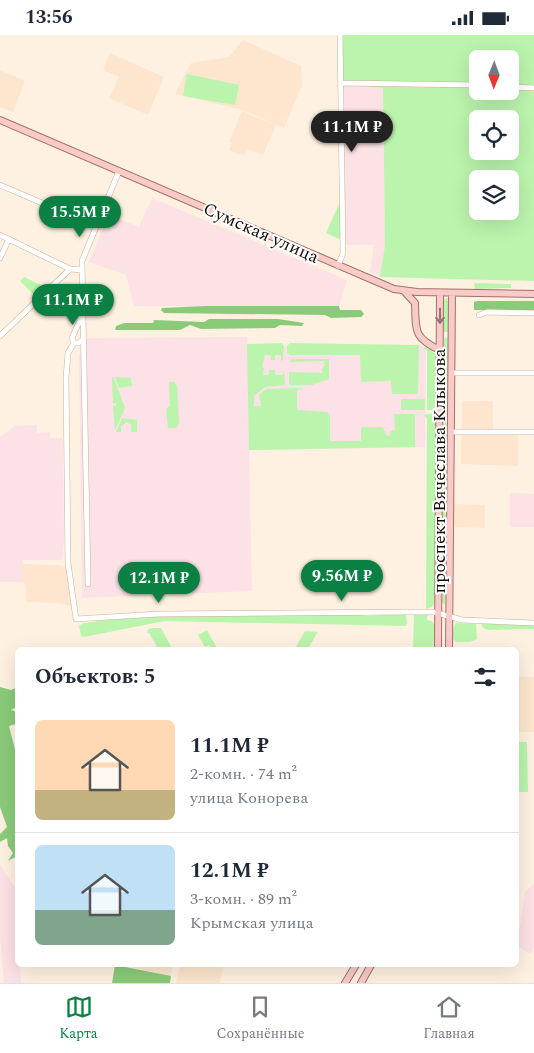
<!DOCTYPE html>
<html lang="ru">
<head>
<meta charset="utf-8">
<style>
	body { margin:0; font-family:Spectral,serif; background:#f2f2f3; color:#1f2937; height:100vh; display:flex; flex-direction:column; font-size:19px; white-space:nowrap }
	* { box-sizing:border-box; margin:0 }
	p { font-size:16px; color:#747a83 }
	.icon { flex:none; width:28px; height:28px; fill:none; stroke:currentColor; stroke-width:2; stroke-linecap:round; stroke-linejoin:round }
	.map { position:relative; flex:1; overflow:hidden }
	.sheet { position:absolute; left:15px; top:612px; width:504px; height:320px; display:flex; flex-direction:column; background:#fff; border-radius:8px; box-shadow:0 5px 20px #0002 }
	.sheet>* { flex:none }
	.needle { width:32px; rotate:181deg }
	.fabs { position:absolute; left:469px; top:15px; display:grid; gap:10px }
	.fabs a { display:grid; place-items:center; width:50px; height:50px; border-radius:8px; background:#fff; box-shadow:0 5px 20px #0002; font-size:25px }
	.price { position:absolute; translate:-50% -42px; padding:0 11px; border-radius:18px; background:#0b8043; color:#fff; font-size:16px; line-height:32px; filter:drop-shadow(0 1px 2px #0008) }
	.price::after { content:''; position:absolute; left:50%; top:30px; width:15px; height:11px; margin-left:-8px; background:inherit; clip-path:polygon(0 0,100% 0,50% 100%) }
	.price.active { background:#222; color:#fff }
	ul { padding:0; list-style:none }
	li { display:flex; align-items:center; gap:15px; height:125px; padding:0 20px }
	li+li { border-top:1px solid #e0e1e3 }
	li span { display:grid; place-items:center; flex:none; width:140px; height:100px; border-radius:8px; color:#555 }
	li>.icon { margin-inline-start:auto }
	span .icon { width:60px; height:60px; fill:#fffc; stroke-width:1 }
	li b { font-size:21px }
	h2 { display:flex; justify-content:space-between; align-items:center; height:60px; padding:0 20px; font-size:21px }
	.status { display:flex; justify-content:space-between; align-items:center; height:35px; padding:0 25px; background:#fff; direction:ltr }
	.status svg { height:14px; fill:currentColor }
	.tab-bar { display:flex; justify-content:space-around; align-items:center; height:70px; border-top:1px solid #e0e1e3; background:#fff; font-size:14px; color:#747a83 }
	.tab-bar a { display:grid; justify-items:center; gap:2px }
	.tab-bar .active { color:#0b8043 }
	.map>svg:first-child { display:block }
	.built { fill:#fde6cd }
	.industrial { fill:#fce1e5 }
	.medical { fill:#fce1e6 }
	.green { fill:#bbf4ad; fill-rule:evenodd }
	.forest { fill:#8acb7a }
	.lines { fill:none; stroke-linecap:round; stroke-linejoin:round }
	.minor-casing { stroke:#c7b198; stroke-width:6 }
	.major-casing { stroke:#a5706c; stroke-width:8 }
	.minor { stroke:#fff; stroke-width:5 }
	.major { stroke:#f8cac8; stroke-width:6 }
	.oneway { stroke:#917470 }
	.labels { text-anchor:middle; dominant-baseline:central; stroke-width:4; stroke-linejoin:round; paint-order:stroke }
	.street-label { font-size:18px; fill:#130c04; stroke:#fff }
</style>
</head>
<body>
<div class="status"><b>13:56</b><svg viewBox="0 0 49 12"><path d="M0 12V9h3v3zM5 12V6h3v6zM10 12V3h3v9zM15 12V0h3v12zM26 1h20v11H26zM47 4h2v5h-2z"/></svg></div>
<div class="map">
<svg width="534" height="948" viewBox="0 0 534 948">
	<rect width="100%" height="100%" fill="#fff1e1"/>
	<path class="built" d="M243 5 301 31 302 50 284 93 243 75 175 59 191 28 229 22Z
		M110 18 164 42 148 80 109 63 119 42 103 35Z
		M0 35 25 46 13 77 0 72Z
		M242 76 276 90 263 120 248 114 244 121 229 115 232 108 229 107Z
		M462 366H493V398L518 399V431L461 429Z
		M452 469 485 470V493L452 492Z
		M22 529 59 530 66 532 71 571 57 568 27 567 25 549 22 547Z
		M516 641 534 642V697H516Z
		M121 930H173L171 941Z
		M180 930H223L220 948H176Z"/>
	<path class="industrial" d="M343 49 383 53 385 210 380 242 370 237 374 210H347L345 207Z
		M152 163 347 245 339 271H134L126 240 89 227 109 180 139 192Z
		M510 458 534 459V492H510Z
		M0 830 16 854 18 930H20L21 948H4L0 903Z
		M534 849V912L530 919 516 910V900L520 891 525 856Z"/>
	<path class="medical" d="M247 302 248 312 426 311 425 412 249 415 252 556 82 563 79 320 88 303Z
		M37 390V398L50 397V403H63L64 506 62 525H23L22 547H0V402L15 391Z"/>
	<path class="green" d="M343 0H534V246L380 242 385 210 383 53 343 49ZM478 24H510V56H478ZM478 84H510V116H478ZM478 144H510V176H478Z
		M187 39 239 50 235 70 183 61Z
		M341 164 340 203 339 204 326 198Z
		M24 242 41 250 33 259 20 246Z
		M474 248 511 249V253L475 254Z
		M446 263 449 266V297H442L443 266Z
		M446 302 449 304 445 570 442 567 444 304Z
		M282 308 284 311 283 325 281 326V320H275V325H271V320H265L262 332 264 333 263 340H269V335H275V340H283L284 335 285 350 265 352 254 361V371H261L259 360 266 354 302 353V354L297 355V375L327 377 330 381V406H361V392H383L387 401H390V396L395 395 394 379H419L415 380V412L249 415 247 309Z
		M290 308 419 310 418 359H392L391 346 361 347 360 320H290L287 318V311Z
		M427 311 436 320 437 372 434 375H427V315L423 314Z
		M292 324H329V344L312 350H289V337L322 338 323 331H325L324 326 290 327Z
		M112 342 114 343 125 373 115 395 113 371H116V368H113Z
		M115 342 131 343 132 351 119 353Z
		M169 347H174L177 351 179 389 176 393H168L166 374 170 371Z
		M401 364H425V375H401Z
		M434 378 437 381 435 566 432 572 426 574 427 384 424 380Z
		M122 383 137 385V397H131V390L127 387 121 391V397H116Z
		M348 579 368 581 406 579 407 589 405 591 165 586 84 602 81 601 79 591 83 588 144 581Z
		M414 579H432L427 581V585L432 586 435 591 433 615H413Z
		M456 588 476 589 477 604 470 607H456L453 604V594Z
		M481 588H534V594L488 595 483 593Z
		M154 593H161L173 615H159L149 598H147L148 594Z
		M207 595 218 615H212L209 610 205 612 198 600Z
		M305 596 318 597 307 615H294Z
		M516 707H527L528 757H516Z"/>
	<path class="forest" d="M477 266H534V275H474V267Z
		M205 271H339L340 275H361L364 279 361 282 331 283 325 280 164 278 161 275 162 273Z
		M209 284H278L304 288 302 291 280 290 275 293 201 294 190 290 180 295H115L116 291 124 288H153L154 285 204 287Z
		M0 652 11 655 18 652 17 672 11 675 17 677 16 689 9 691 17 722V821L8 826 13 818 8 811 7 803 0 807V799L7 792 0 772Z
		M115 930 171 941 170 948H112Z"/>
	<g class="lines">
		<g class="minor-casing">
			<path id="minor" d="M341 48 478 50
				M510 52 534 53
				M0 150 96 191
				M0 200 70 234 82 235
				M0 223 9 204
				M338 231 343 218 340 0
				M479 280 487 277 534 278
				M0 301 70 234
				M83 305 78 308H74L68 318 66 343 68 528 76 584 159 579 410 577H434L462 585 534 588
				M74 308 72 303 83 278
				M452 338H534
				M451 397H534
				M88 549 82 226 119 136"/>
		</g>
		<g class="major-casing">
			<path id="major" d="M0 85 394 254 417 257 534 259
				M404 256 415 268C416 295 413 303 440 315
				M438 615 440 258
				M449 615 452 258
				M345 948 356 930
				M361 948 371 930"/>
		</g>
		<use href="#minor" class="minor"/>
		<use href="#major" class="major"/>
	</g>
	<defs><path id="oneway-shaft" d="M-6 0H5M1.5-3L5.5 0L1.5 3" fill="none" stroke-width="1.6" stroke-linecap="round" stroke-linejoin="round" transform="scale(1.25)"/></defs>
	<use class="oneway" href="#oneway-shaft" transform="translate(440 281) rotate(90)"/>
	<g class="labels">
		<g class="street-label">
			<text transform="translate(261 198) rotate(24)">Сумская улица</text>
			<text transform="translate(439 436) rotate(-90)">проспект Вячеслава Клыкова</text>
		</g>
	</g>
</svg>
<div class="fabs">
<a><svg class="needle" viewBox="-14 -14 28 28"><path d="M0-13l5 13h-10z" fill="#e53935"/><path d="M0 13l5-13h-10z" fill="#747a83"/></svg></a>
<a><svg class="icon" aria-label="locate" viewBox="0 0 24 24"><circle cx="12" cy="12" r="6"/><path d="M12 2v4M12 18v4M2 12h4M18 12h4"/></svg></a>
<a><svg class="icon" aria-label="layers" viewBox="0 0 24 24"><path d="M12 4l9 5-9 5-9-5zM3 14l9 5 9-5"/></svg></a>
</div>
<b class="price active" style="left:352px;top:118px">11.1M ₽</b>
<b class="price" style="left:80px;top:203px">15.5M ₽</b>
<b class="price" style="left:73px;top:291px">11.1M ₽</b>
<b class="price" style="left:342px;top:567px">9.56M ₽</b>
<b class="price" style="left:159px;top:569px">12.1M ₽</b>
<section class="sheet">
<h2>Объектов: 5<svg class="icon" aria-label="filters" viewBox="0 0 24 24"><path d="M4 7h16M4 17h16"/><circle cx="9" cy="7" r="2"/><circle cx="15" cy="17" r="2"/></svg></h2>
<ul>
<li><span style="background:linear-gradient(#ffd9b3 70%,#c2b280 0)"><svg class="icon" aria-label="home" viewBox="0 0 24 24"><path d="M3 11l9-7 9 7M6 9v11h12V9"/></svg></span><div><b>11.1M ₽</b><p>2-комн. · 74 m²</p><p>улица Конорева</p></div></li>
<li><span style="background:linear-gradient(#bfe0f5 65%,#7fa58c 0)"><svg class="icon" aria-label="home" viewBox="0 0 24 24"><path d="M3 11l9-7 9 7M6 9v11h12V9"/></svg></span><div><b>12.1M ₽</b><p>3-комн. · 89 m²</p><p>Крымская улица</p></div></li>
</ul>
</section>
</div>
<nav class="tab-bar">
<a class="active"><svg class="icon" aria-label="map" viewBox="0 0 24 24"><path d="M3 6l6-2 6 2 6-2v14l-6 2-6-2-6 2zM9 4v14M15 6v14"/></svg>Карта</a>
<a><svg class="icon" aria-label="saved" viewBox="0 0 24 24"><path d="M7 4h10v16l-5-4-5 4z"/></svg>Сохранённые</a>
<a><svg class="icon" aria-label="home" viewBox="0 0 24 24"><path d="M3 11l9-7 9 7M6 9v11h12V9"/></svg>Главная</a>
</nav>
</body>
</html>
